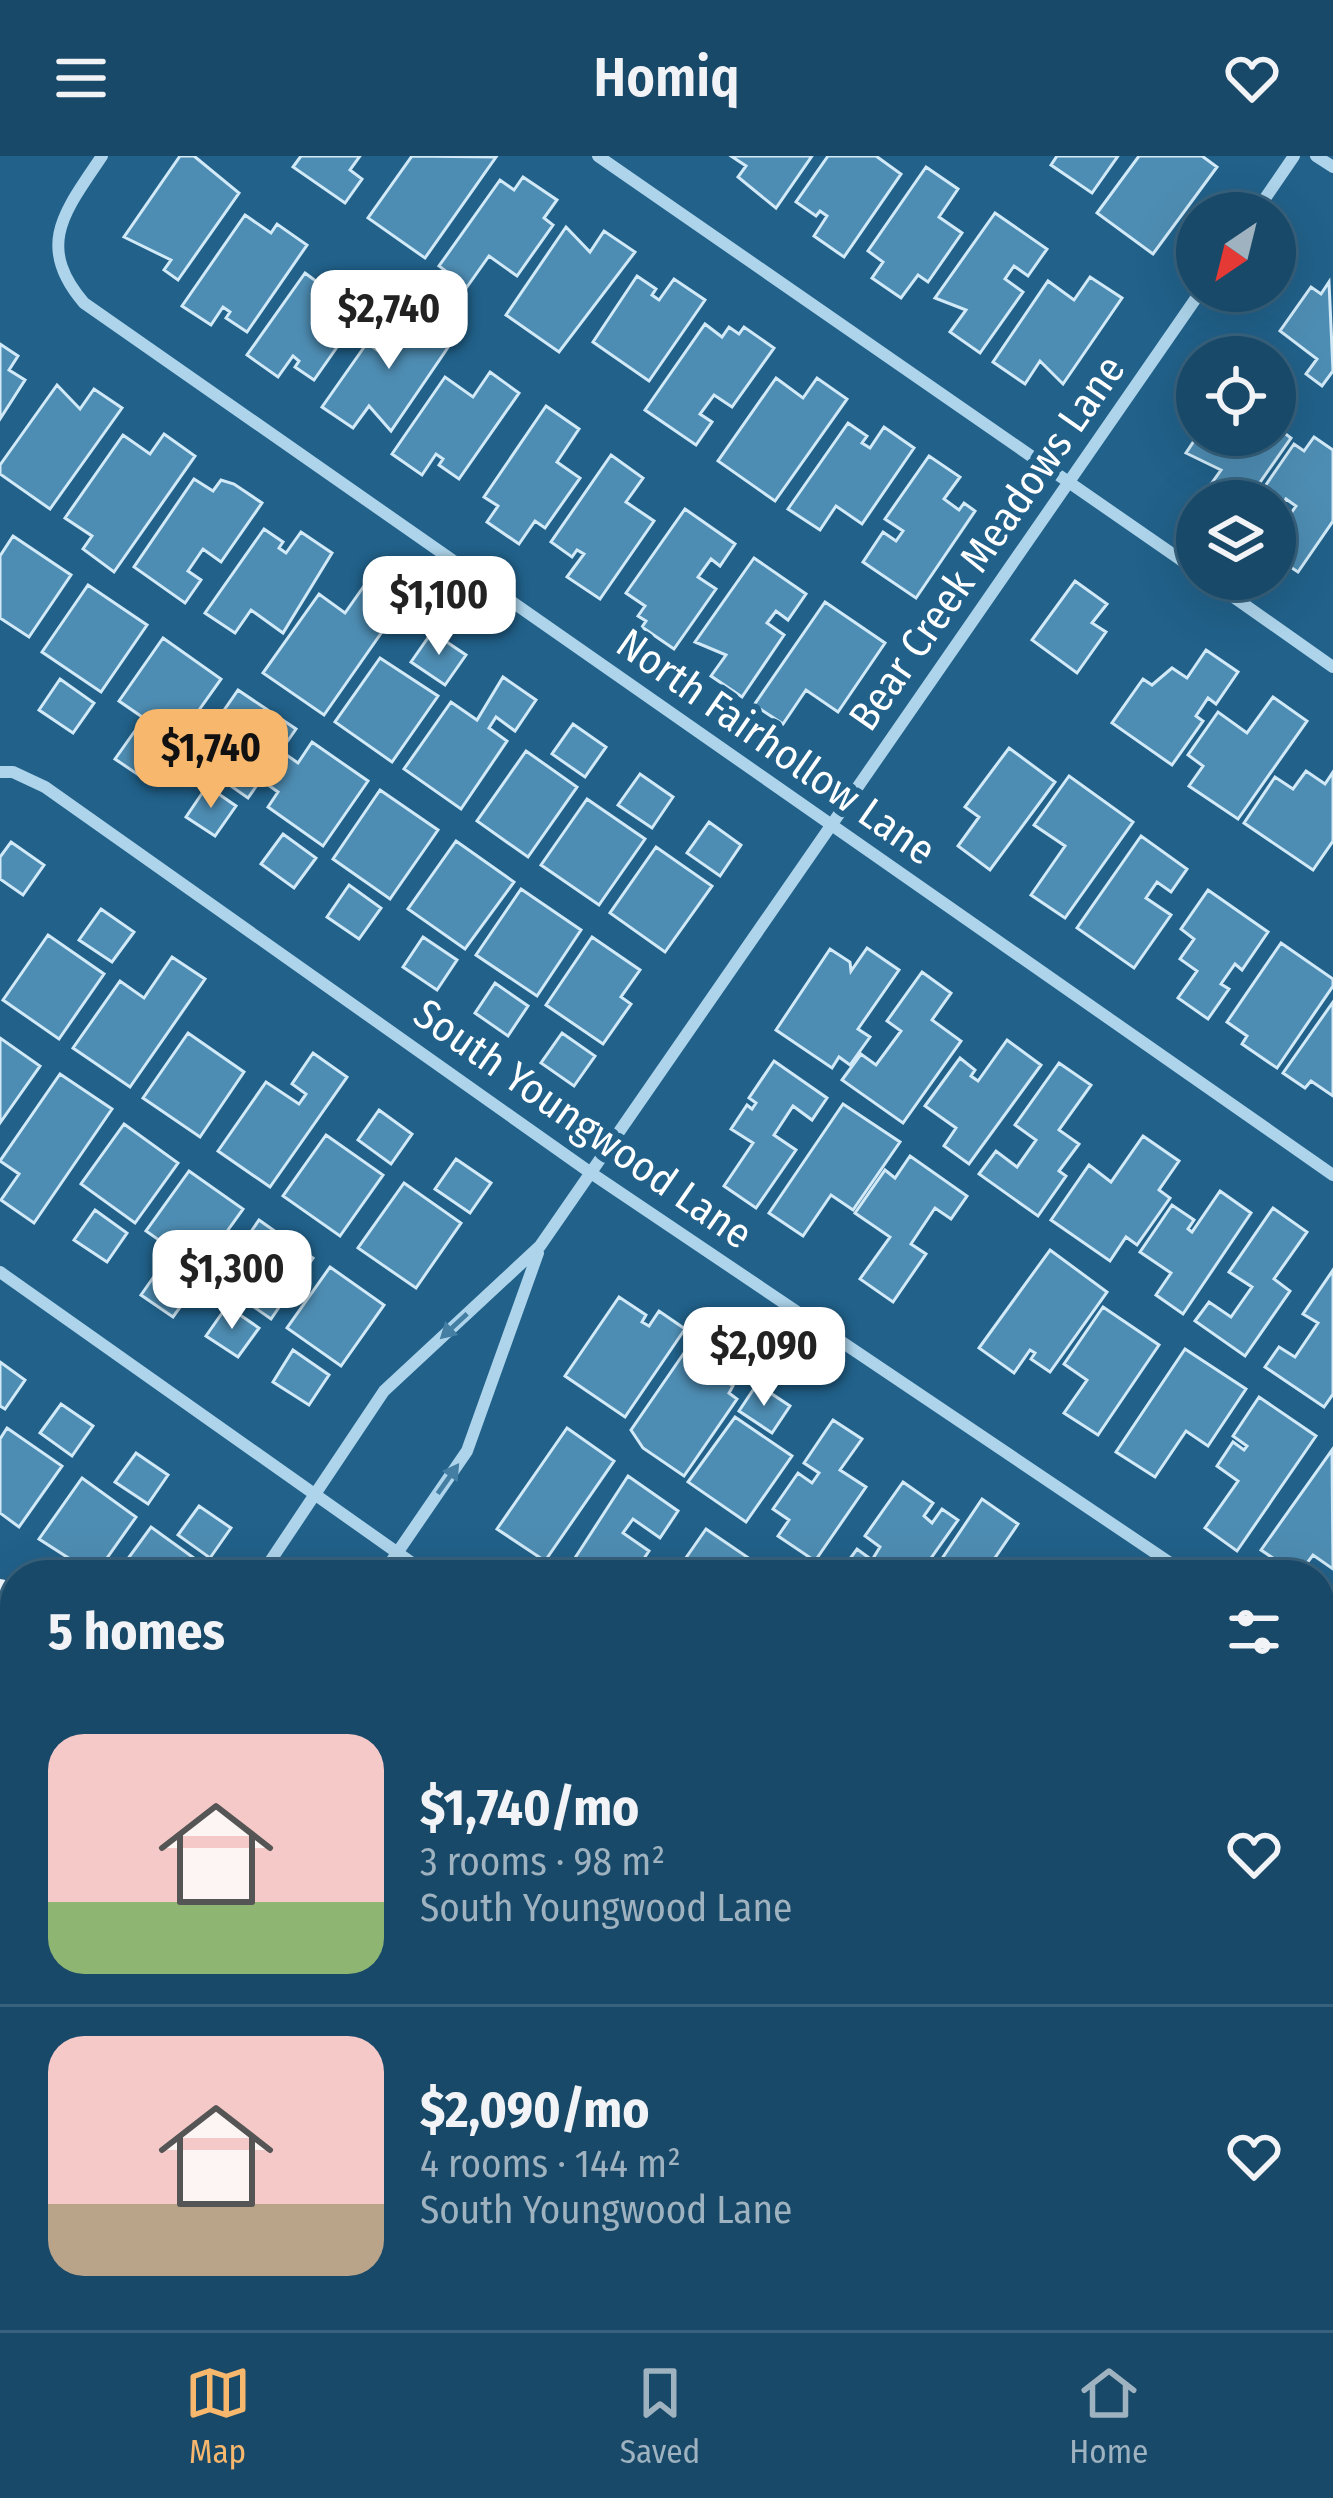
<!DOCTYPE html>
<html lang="en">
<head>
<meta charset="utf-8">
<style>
	body { margin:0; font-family:"Fira Sans Condensed",sans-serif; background:#265371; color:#f1f3f6; height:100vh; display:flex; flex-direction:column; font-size:45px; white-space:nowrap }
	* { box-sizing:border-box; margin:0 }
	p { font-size:39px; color:#9fb2c0 }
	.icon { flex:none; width:66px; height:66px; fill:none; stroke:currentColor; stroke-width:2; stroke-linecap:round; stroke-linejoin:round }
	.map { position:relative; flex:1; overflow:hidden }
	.details { position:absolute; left:0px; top:1404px; width:1335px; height:771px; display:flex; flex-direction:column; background:#194968; border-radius:48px 48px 0 0; box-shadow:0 12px 48px #0002,0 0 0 3px #37617c }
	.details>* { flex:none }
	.needle { width:78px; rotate:215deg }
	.fabs { position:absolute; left:1176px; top:36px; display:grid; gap:24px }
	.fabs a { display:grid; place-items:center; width:120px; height:120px; border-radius:50%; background:#194968; box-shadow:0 12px 48px #0002,0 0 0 3px #37617c; font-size:60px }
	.price { position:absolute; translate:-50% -102px; padding:0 27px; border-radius:24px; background:#fff; color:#222; font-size:39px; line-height:78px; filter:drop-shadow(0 3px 6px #0008) }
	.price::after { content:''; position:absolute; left:50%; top:72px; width:36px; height:27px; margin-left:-18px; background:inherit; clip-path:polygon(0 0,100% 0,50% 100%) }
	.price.selected { background:#f7b86e; color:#111 }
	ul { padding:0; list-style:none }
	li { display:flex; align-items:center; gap:36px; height:300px; padding:0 48px }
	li+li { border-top:3px solid #37617c }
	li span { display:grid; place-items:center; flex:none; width:336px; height:240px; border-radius:36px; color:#555 }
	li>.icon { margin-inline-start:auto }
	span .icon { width:144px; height:144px; fill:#fffc; stroke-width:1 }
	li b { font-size:51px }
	h2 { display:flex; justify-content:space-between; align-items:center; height:144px; padding:0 48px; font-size:51px }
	header { display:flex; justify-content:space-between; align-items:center; height:156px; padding:0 48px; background:#194968; font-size:54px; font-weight:600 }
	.menu { display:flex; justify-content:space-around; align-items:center; height:168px; border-top:3px solid #37617c; background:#194968; font-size:33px; color:#9fb2c0 }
	.menu a { display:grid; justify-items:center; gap:6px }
	.menu .selected { color:#f7b86e }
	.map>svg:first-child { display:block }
	.green { fill:#357ca7 }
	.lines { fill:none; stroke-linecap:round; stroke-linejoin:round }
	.stream { stroke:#a1d1ec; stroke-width:10 }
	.building { fill:#4e8db3; stroke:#d2eaf8; stroke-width:3 }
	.service { stroke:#add4eb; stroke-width:9 }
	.minor { stroke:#add4eb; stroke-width:12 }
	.primary { stroke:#f1f9fe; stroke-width:30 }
	.oneway { fill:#447ea2 }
	.labels { text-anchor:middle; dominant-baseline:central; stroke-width:12; stroke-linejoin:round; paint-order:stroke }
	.street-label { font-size:42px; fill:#fff; stroke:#21618a }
</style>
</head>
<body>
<header><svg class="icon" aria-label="menu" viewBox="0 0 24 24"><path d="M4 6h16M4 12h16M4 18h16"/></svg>Homiq<svg class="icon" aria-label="heart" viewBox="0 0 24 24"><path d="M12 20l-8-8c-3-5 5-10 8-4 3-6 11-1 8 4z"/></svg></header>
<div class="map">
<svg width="1333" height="2174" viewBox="0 0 1333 2174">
	<rect width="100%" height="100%" fill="#21618a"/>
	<path class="green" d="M0 1592 15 1603V2160H859L881 2174H0Z"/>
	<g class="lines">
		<path class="stream" d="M1320 2174 1333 2157"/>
	</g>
	<path class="building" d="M180 0H194L239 37 178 124 164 114 171 104 124 81Z
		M301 0H360L350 14 362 23 345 47 293 11Z
		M412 0 496 1 425 102 368 62Z
		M731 0H812L776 52 738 21 746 10Z
		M828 0H876L901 18 844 101 814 80 827 60 820 55 816 60 796 46Z
		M1057 0H1118L1092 37 1051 9Z
		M1139 0H1202L1217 11 1153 98 1097 57Z
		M926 11 958 33 939 61 962 77 928 126 918 119 901 142 872 122 883 106 868 95Z
		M523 21 557 44 544 62 553 69 517 120 489 100 467 131 439 110 500 24 514 34Z
		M995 57 1047 93 1028 120 1014 110 1005 123 1023 136 980 197 950 176 966 154 935 142Z
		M245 59 271 77 277 68 307 89 247 176 226 162 230 156 223 151 211 169 182 150Z
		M566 71 590 96 604 75 635 96 559 196 506 159Z
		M305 117 332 137 346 117 375 137 314 224 295 211 299 205 293 200 278 221 247 199Z
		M637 120 656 133 652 139 659 144 674 123 705 144 649 225 593 186Z
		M1090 121 1122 142 1063 228 1040 205 1025 228 993 206 1048 125 1074 144Z
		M1329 126 1333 215 1322 230 1306 218 1317 203 1280 175 1311 131 1321 138Z
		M398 150 451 187 391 275 369 250 353 272 322 251 367 187 384 199 391 189 378 180Z
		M705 168 722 181 729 171 739 178 744 171 774 192 732 251 714 239 700 258 712 266 696 289 645 254Z
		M0 188 18 200 9 214 25 224 0 263Z
		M490 216 519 237 459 323 439 309 443 303 436 298 422 319 392 298 445 221 473 241Z
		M776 222 803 242 817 222 847 243 775 345 718 305Z
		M57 229 80 253 94 233 122 252 50 353 0 318V309Z
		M546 250 579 273 557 306 580 322 545 372 535 365 519 388 487 366 498 350 484 341Z
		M848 267 867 280 862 287 870 292 884 271 914 292 862 368 836 350 820 374 788 353Z
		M1275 270 1291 282 1247 345H1199L1221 314 1186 297 1198 279H1275Z
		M164 278 195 300 114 416 83 393 92 380 65 362 123 279 150 298Z
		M1314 281 1333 294V365L1298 416 1275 401V380L1296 350 1286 343 1282 350 1261 336 1294 288 1304 295Z
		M611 299 643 322 626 346 654 365 600 443 567 421 584 398 577 394 572 401 551 386Z
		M929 300 960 321 944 343 959 354 964 347 975 355 916 442 863 406 883 376 896 385 903 375 885 363Z
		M194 323 213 335 221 324 234 328 262 347 221 406 203 393 188 415 201 424 185 447 134 411Z
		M685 353 735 388 720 410 711 403 698 421 716 433 674 493 642 471 646 465 638 460 645 450 626 437Z
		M264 373 283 386 279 392 286 397 301 376 332 397 283 477 251 454 235 477 205 457Z
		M13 380 71 419 29 481 0 462V400Z
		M754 402 806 438 788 464 776 455 767 467 784 479 742 541 711 520 726 499 695 486Z
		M1075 425 1107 448 1092 467 1106 476 1077 517 1032 484Z
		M88 429 147 469 101 536 42 496Z
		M364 430 398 453 324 559 263 517 319 438 345 457Z
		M825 446 885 487 838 556 806 534 783 568 754 549Z
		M432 476 466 499 445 529 411 506Z
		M163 482 221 523 177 585 119 545Z
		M1206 494 1238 516 1216 548 1208 542 1196 560 1203 565 1172 609 1112 567 1143 523 1152 529 1172 512 1187 522Z
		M380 502 438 540 392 606 335 566Z
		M503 521 536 544 515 575 496 561 489 572 507 585 461 653 404 613 451 546 477 564Z
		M60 523 94 547 73 577 39 554Z
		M238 534 296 573 248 642 191 602Z
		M1273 541 1307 565 1238 663 1189 630 1203 610 1188 599 1218 556 1247 577Z
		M573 568 606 591 585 621 552 598Z
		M137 572 170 595 149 626 115 603Z
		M312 586 368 625 323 690 268 651 278 636 261 624 281 595 298 607Z
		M1009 592 1055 626 990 714 958 690 979 661 965 651Z
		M526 595 577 631 528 701 477 665Z
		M1306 615 1325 628 1333 616V685L1313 714 1244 667 1275 621 1293 633Z
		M640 618 673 641 652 672 618 649Z
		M1069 620 1133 666 1065 762 1031 739 1065 690 1034 669Z
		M207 630 236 650 215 680 186 661Z
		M380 634 438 674 390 743 333 703Z
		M587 643 645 683 599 749 541 709Z
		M709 666 741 689 720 720 687 697Z
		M283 678 316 702 294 732 261 708Z
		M1141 680 1187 713 1171 736 1157 726 1146 742 1171 759 1134 812 1077 772Z
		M456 685 514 726 465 793 408 753Z
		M11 686 44 709 23 739 0 723V701Z
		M656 691 712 730 665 796 610 757Z
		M349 729 381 752 359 783 327 761Z
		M521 733 581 774 537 840 476 799Z
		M1208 734 1268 776 1242 814 1235 808 1221 828 1229 833 1208 863 1178 842 1197 815 1180 803 1194 783 1181 773Z
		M101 753 134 776 112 806 79 784Z
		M48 779 104 818 59 883 3 844Z
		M423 781 457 804 437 834 403 811Z
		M592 781 640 814 621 841 631 848 603 888 546 849Z
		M1281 787 1333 823V830L1277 912 1242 888 1247 880 1227 866Z
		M867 792 899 814 858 873 870 881 850 909 839 901 832 912 776 874 830 793 850 806 851 815Z
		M172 801 205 823 130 931 73 892 120 825 144 842Z
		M922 816 951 837 932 864 961 885 903 967 842 924 861 898 876 909 901 875 887 865Z
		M495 827 528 850 508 880 475 857Z
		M1333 846V940L1311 925 1305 932 1283 917Z
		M188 877 244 916 200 981 143 942Z
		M562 877 595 900 574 930 541 907Z
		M0 882 40 910 0 967Z
		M1007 884 1041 909 969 1008 944 990 956 972 925 950 960 902 975 914 971 920 978 925Z
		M313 897 347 921 270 1031 218 995 266 926 299 948 306 938 292 928Z
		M774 905 827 942 812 964 793 950 774 979 796 994 756 1052 724 1030 753 987 731 973 747 949 752 953 756 947 749 942Z
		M1059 907 1091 929 1059 974 1079 988 1059 1015 1066 1020 1038 1060 979 1018 996 995 1017 1011 1036 984 1015 969Z
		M60 918 112 953 34 1067 1 1044 19 1018 0 1005Z
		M843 948 900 986 853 1054 831 1039 803 1080 769 1057Z
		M379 954 412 978 391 1008 358 984Z
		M124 968 178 1007 135 1067 81 1028Z
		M326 979 383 1019 340 1080 283 1040Z
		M1143 980 1179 1005 1159 1034 1170 1042 1137 1089 1126 1081 1110 1105 1051 1064 1089 1009 1111 1026Z
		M910 1000 967 1040 951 1063 935 1052 911 1088 926 1098 893 1146 860 1123 890 1081 855 1057 885 1014 895 1022Z
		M456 1003 491 1027 470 1057 435 1033Z
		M189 1015 243 1053 200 1113 146 1075Z
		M404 1027 461 1067 416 1132 358 1092Z
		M1220 1035 1251 1057 1183 1158 1156 1139 1171 1117 1140 1096 1172 1049 1194 1064 1188 1073 1192 1076Z
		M1273 1052 1307 1076 1274 1123 1290 1135 1245 1200 1195 1165 1209 1146 1231 1161 1252 1131 1229 1116Z
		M95 1054 127 1077 107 1106 74 1084Z
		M259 1064 313 1102 271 1163 217 1125Z
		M1050 1094 1107 1136 1050 1216 1031 1203 1035 1197 1030 1194 1014 1217 979 1192Z
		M162 1109 194 1132 173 1161 141 1139Z
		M330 1111 384 1149 341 1210 287 1172Z
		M1333 1114V1238L1324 1251 1265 1211 1279 1191 1295 1201 1318 1167 1303 1158Z
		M619 1141 646 1159 642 1166 649 1170 659 1155 685 1173 625 1261 565 1220Z
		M227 1150 259 1172 238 1201 206 1180Z
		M1103 1151 1159 1189 1098 1279 1064 1257 1087 1224 1064 1208Z
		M695 1181 722 1200 712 1215 733 1230 729 1237 737 1243 684 1320 643 1292 631 1274Z
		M1185 1193 1246 1233 1208 1290 1186 1275 1155 1321 1116 1296Z
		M293 1194 329 1219 309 1249 273 1226Z
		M0 1206 25 1224 5 1253 0 1250Z
		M757 1228 790 1250 772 1277 739 1255Z
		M1259 1241 1316 1280 1237 1395 1205 1372 1238 1325 1217 1310 1233 1286 1244 1294 1247 1290 1233 1280Z
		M61 1248 93 1270 72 1300 40 1277Z
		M735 1261 792 1300 746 1366 688 1326Z
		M833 1264 862 1283 840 1314 866 1331 815 1405 778 1380 789 1364 773 1353 798 1317 812 1327 819 1317 804 1307Z
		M7 1272 62 1310 19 1371 0 1357V1283Z
		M567 1272 614 1305 545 1405 497 1373Z
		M1332 1294 1333 1413 1313 1399 1298 1419 1261 1394Z
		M136 1297 168 1319 148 1348 115 1326Z
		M628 1320 678 1355 660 1382 633 1363 623 1377 649 1395 633 1419H564Z
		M82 1322 136 1361 95 1419 39 1383Z
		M903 1326 933 1347 924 1360 932 1367 942 1353 958 1364 919 1419H838L857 1393 872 1404 880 1391 865 1380Z
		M982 1343 1018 1368 984 1418 974 1411 972 1419H931Z
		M199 1350 231 1372 210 1402 178 1379Z
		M151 1371 205 1410 198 1419H116Z
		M706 1373 756 1407 747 1419H674Z
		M1320 1549 1333 1558V1608L1320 1599Z
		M1320 1615 1333 1624 1330 1707 1320 1700Z
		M0 1843 15 1848V1999L0 1989Z
		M27 2160H175L165 2174H17Z"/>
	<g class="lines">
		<path class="service" d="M421 2174 431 2160"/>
		<path class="minor" d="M102 0C66 54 34 89 84 147L1333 1019
			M598 0 1197 415
			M1316 0 1333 11
			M1255 57 1294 0
			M1208 423 1333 511
			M0 616H13L45 631 591 1017 1188 1419
			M0 1116 429 1419
			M261 1419 384 1235 540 1090 1201 135
			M382 1419 467 1295 538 1097
			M0 1754 15 1765
			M394 2160 414 2174
			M232 2174 242 2160"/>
		<path class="primary" d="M0 1438 15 1448
			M0 1551 15 1562
			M956 2160 979 2174
			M1003 2160 1022 2174"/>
	</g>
	<defs><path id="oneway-solid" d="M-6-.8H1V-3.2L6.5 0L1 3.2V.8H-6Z" transform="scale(3)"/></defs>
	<g class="oneway">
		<use href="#oneway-solid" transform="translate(454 1170) rotate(137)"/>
		<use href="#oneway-solid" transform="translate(448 1323) rotate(-55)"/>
	</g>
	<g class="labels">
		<g class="street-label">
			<text transform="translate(987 387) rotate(-55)">Bear Creek Meadows Lane</text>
			<text transform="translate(776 591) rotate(35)">North Fairhollow Lane</text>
			<text transform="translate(583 968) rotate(35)">South Youngwood Lane</text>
		</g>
	</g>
</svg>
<div class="fabs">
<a><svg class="needle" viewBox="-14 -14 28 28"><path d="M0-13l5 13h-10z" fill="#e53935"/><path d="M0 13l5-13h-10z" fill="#9fb2c0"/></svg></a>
<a><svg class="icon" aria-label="locate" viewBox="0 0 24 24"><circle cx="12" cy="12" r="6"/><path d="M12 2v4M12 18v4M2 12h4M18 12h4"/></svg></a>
<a><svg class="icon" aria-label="layers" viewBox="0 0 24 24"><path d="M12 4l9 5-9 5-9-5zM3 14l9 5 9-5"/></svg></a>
</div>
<b class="price" style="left:389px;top:216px">$2,740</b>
<b class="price" style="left:439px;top:502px">$1,100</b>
<b class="price selected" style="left:211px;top:655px">$1,740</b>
<b class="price" style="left:232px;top:1176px">$1,300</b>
<b class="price" style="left:764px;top:1253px">$2,090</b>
<section class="details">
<h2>5 homes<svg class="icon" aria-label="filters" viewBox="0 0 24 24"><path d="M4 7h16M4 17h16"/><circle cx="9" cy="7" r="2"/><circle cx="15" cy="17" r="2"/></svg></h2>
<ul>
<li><span style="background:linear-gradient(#f6c9c9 70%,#8fb573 0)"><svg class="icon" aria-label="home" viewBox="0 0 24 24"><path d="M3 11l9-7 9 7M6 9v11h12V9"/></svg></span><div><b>$1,740/mo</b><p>3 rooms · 98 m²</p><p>South Youngwood Lane</p></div><svg class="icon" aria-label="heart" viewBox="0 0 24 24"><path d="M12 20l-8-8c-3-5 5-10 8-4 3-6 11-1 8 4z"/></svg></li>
<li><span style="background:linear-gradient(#f6c9c9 70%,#b9a48a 0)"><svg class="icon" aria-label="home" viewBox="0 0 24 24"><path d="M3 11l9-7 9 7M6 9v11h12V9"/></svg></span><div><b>$2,090/mo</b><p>4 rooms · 144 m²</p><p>South Youngwood Lane</p></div><svg class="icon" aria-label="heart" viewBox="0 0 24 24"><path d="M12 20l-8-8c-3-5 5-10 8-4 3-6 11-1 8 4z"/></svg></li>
</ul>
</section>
</div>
<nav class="menu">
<a class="selected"><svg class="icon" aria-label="map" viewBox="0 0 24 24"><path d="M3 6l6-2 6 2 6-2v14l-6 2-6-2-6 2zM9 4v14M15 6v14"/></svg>Map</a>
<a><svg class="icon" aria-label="saved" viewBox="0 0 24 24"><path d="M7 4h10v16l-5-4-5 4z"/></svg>Saved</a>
<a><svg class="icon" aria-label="home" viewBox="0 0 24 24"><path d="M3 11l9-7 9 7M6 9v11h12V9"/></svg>Home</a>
</nav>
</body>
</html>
